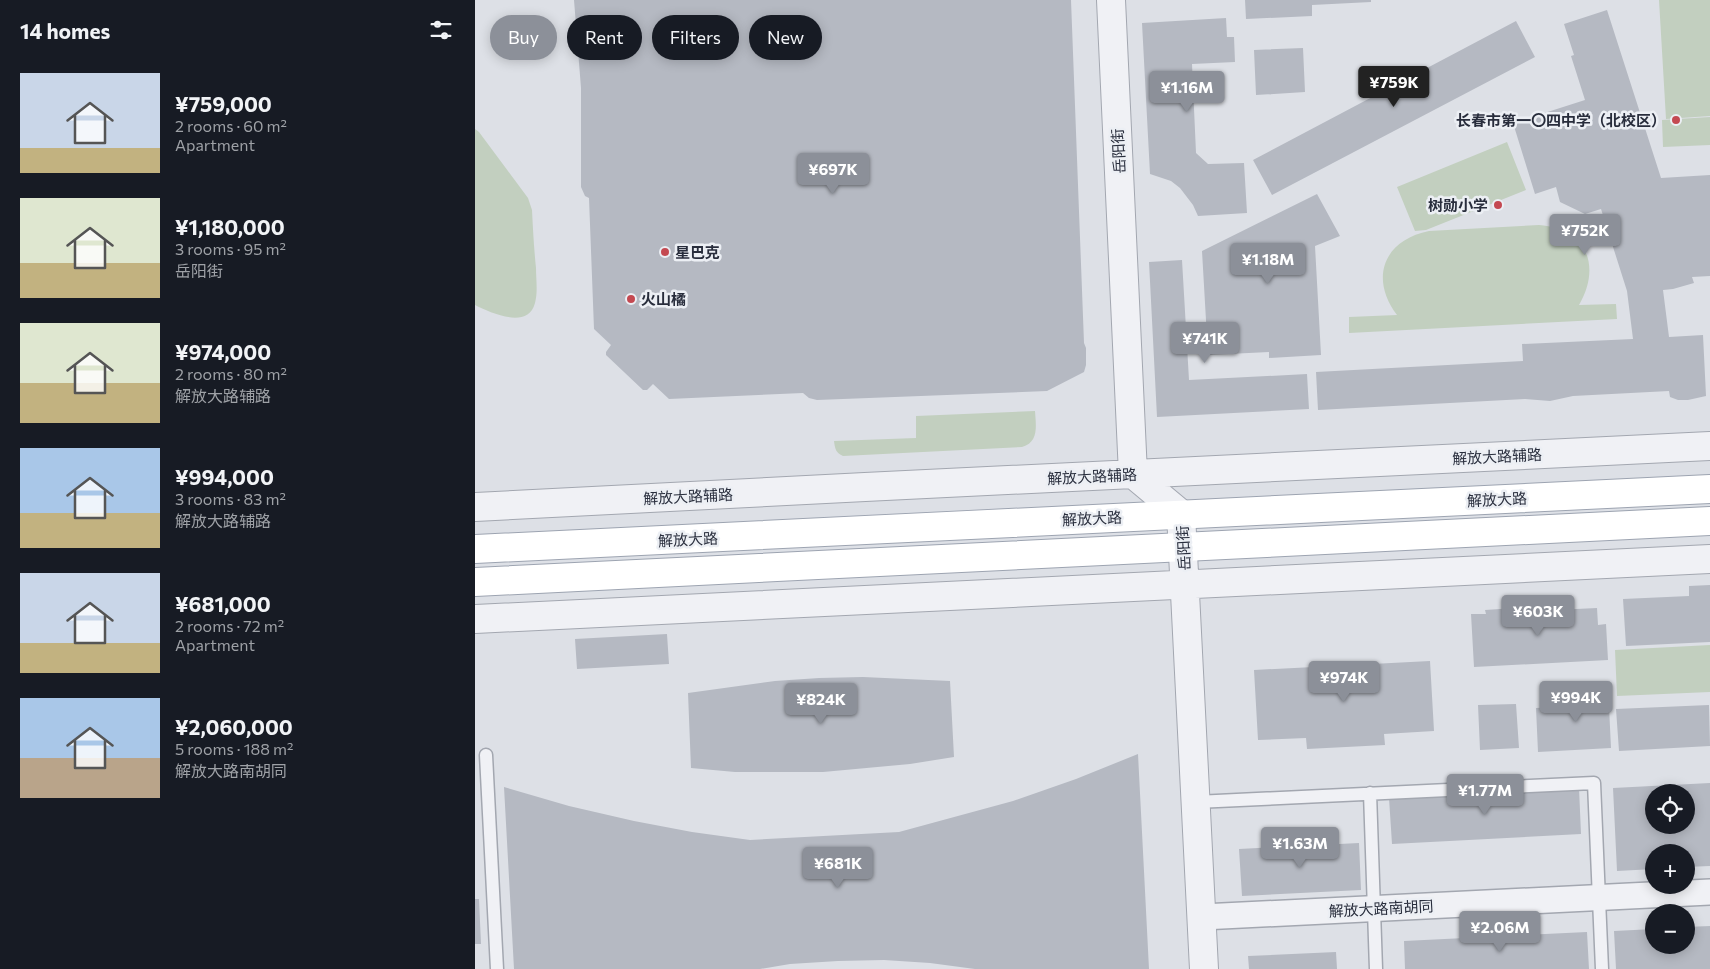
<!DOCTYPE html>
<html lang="en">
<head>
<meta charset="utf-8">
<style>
	body { margin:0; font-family:Commissioner,"Noto Sans SC",sans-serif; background:#20242c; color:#f1f3f6; height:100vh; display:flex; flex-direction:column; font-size:19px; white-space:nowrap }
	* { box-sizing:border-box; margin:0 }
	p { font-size:16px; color:#9ea1a6 }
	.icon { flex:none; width:28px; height:28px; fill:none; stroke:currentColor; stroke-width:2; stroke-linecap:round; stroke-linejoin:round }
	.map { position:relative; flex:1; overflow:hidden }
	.drawer { display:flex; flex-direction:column; background:#171b24; width:475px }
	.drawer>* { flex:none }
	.guide { position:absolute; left:15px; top:15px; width:475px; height:45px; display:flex; gap:10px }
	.controls { position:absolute; left:1170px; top:784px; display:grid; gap:10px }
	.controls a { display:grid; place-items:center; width:50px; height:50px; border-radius:50%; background:#171b24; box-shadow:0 2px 12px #0003; font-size:25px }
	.price { position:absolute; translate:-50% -42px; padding:0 11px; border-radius:5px; background:#8c9099; color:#fff; font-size:16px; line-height:32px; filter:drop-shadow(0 1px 2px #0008) }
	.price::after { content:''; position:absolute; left:50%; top:30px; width:15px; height:11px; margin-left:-8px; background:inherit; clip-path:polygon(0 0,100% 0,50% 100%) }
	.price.current { background:#222; color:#fff }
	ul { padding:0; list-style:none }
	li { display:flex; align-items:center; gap:15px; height:125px; padding:0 20px }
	li span { display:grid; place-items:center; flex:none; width:140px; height:100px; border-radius:0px; color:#555 }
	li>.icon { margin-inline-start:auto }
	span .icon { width:60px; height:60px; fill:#fffc; stroke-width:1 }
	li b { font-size:21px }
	h2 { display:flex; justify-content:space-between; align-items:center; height:60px; padding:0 20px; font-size:21px }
	.chip { padding:0 18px; border-radius:22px; background:#171b24; box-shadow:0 2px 12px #0003; font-size:18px; line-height:45px }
	.chip.current { background:#8c9099; color:#fff }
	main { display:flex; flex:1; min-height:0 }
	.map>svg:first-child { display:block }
	.green { fill:#c2cfbf }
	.building { fill:#b5b9c2; fill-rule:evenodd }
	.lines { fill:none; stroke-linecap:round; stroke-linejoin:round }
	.service-casing { stroke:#a3a7b0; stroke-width:15 }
	.minor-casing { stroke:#a3a7b0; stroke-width:28 }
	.tertiary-casing { stroke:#a3a7b0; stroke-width:30 }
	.primary-casing { stroke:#9da4b1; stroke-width:30 }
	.service { stroke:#f0f1f5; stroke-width:12 }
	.minor { stroke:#f0f1f5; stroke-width:25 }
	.tertiary { stroke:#f0f1f5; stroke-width:28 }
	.primary { stroke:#fff; stroke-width:28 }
	.poi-dot { fill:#c44951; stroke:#eceff4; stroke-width:2 }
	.labels { text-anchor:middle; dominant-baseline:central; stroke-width:5; stroke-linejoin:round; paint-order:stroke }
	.poi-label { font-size:15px; font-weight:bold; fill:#282d3c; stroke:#eceff4; text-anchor:end }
	.street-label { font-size:15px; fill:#282d3c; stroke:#eceff4 }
</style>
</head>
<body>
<main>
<section class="drawer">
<h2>14 homes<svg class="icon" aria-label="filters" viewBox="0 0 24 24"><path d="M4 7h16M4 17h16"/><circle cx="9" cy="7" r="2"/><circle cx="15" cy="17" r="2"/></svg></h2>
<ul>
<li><span style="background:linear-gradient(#c9d6e8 75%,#c2b280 0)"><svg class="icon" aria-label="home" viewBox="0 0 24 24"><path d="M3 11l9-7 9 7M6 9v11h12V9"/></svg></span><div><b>¥759,000</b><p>2 rooms · 60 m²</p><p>Apartment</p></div></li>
<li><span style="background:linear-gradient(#dfe7d0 65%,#c2b280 0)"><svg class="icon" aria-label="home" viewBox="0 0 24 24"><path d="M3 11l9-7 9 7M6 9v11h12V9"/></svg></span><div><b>¥1,180,000</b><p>3 rooms · 95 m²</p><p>岳阳街</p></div></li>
<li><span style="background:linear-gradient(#dfe7d0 60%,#c2b280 0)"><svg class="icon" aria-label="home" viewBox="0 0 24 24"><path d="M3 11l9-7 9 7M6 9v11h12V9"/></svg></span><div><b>¥974,000</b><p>2 rooms · 80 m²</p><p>解放大路辅路</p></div></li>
<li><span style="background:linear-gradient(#a9c7e8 65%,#c2b280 0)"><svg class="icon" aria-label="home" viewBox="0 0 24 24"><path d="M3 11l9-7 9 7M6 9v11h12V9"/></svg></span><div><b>¥994,000</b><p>3 rooms · 83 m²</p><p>解放大路辅路</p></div></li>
<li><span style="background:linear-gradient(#c9d6e8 70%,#c2b280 0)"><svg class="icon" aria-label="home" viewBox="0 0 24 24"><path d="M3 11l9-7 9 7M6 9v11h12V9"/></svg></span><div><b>¥681,000</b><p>2 rooms · 72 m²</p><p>Apartment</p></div></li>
<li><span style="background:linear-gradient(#a9c7e8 60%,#b9a48a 0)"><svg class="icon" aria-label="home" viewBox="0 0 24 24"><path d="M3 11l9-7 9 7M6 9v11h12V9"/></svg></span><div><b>¥2,060,000</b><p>5 rooms · 188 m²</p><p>解放大路南胡同</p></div></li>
</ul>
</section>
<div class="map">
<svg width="1235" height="969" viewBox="0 0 1235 969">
	<rect width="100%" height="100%" fill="#dde0e6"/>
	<path class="green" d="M1184 0H1235V116L1191 119Z
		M1235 117V145L1188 147 1187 120Z
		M0 129 4 132 53 198 57 210C58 230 59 249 61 268 61 279 63 292 60 303 53 330 16 313 0 305Z
		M1032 142 1051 190 951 230 940 231 922 187Z
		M1064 225C1111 229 1127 265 1104 305L1141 304 1142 319 874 333V317L922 315C894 278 909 240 954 231Z
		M560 411C561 426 564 442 547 447L368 456C361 453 360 449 359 441L441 438V416Z
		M1235 645V692L1142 696 1140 650Z"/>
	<path class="building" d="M99 0H596L609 343 611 348V365L609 372 572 391 342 400 334 398 328 393 194 399 178 384 172 390H168L131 355V352L136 345 119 329 114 198 110 196 106 187V88Z
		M770 0H896V2L837 5V16L771 19Z
		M1132 10 1186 178 1235 175V276L1217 277 1219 283 1198 289 1188 290 1194 337 1228 335 1231 396 1213 400H1203L1195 397 1194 391 1098 396 1075 401 1050 399 843 410 841 372 1048 361 1047 344 1158 339 1152 291 1126 209 1110 214 1085 202 1081 187 1060 194 1038 123 1110 100 1096 56 1099 55 1089 24Z
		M751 18 752 37H759L760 62 717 64 721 153 733 164 769 163 772 213 723 216 718 205 705 188 696 181 675 174 667 23Z
		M1041 21 1060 57 797 195 778 160Z
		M828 48 830 92 781 95 779 50Z
		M842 194 865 236 840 246 846 355 794 358V352L733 355 727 251Z
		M707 260 714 380 832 374 834 409 682 417 674 262Z
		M1235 585V642L1151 646 1148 599 1214 596V586Z
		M1040 608V612L1122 608 1123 625 1131 624 1133 660 999 667 996 614H1011L1010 610Z
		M192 634 194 664 102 669 100 639Z
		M955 661 959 731 909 734 910 745 832 749 831 738 783 740 779 670Z
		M388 677 475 681 479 757 435 764 348 772H260L216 768 213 693 300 681 344 678Z
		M1133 686 1136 748 1063 752 1061 708 1101 706 1100 688Z
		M1041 704 1044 748 1005 750 1003 705Z
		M1234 705 1235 746 1144 751 1141 709Z
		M663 754 674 969H500L455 963 409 960 363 961 315 964 285 969H39L29 787 94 806 159 821 217 832 275 840 424 832 538 801 601 779Z
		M1235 783V866L1211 867V852H1179V869L1142 871 1138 788ZM1179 792H1211V825H1179Z
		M1104 788 1106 834 917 844 914 798Z
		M884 843 886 890 767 896 764 849Z
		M0 899H4L6 944H0Z
		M1235 926V969H1141L1139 931 1179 929V945H1211V927Z
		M1112 932 1114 969H930L929 941Z
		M861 952 862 969H774L773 956Z"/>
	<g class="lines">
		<g class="service-casing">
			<path id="service" d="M11 755 22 969
				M895 793 901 969
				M721 802 1119 783 1127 969"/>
		</g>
		<g class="minor-casing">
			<path id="minor" d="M727 917 1235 892"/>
		</g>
		<g class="tertiary-casing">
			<path id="tertiary" d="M636 0 658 474 706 514 729 969
				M0 507 390 487 1235 446
				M0 619 1235 559"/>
		</g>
		<g class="primary-casing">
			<path id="primary" d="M0 549 1235 489
				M0 582 1235 521"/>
		</g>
		<use href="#service" class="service"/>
		<use href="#minor" class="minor"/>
		<use href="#tertiary" class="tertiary"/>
		<use href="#primary" class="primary"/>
	</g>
	<g class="poi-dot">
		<circle cx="1201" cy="120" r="5"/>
		<circle cx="1023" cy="205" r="5"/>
		<circle cx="190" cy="252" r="5"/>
		<circle cx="156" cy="299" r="5"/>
	</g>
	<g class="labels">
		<g class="poi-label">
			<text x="1191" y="120">长春市第一〇四中学（北校区）</text>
			<text x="1013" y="205">树勋小学</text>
			<text x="200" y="252" text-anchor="start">星巴克</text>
			<text x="166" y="299" text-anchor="start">火山橘</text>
		</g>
		<g class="street-label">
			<text transform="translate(643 151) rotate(-93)">岳阳街</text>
			<text transform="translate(1022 456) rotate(-3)">解放大路辅路</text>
			<text transform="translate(617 476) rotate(-3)">解放大路辅路</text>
			<text transform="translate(213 496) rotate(-3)">解放大路辅路</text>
			<text transform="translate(1022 499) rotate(-3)">解放大路</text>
			<text transform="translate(617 518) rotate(-3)">解放大路</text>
			<text transform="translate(213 539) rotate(-3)">解放大路</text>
			<text transform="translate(708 548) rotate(-93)">岳阳街</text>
			<text transform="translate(906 908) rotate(-3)">解放大路南胡同</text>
		</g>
	</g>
</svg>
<div class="controls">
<a><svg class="icon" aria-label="locate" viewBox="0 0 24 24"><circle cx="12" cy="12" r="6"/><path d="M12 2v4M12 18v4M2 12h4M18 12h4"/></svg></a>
<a>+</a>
<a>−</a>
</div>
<b class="price current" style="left:919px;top:108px">¥759K</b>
<b class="price" style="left:712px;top:113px">¥1.16M</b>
<b class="price" style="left:358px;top:195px">¥697K</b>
<b class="price" style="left:1110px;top:256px">¥752K</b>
<b class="price" style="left:793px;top:285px">¥1.18M</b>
<b class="price" style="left:730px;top:364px">¥741K</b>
<b class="price" style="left:1063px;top:637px">¥603K</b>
<b class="price" style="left:869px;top:703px">¥974K</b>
<b class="price" style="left:1101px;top:723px">¥994K</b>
<b class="price" style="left:346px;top:725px">¥824K</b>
<b class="price" style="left:1010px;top:816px">¥1.77M</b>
<b class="price" style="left:825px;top:869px">¥1.63M</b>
<b class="price" style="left:363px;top:889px">¥681K</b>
<b class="price" style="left:1025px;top:953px">¥2.06M</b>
<div class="guide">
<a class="chip current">Buy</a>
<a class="chip">Rent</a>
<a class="chip">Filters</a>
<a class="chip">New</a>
</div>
</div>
</main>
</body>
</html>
